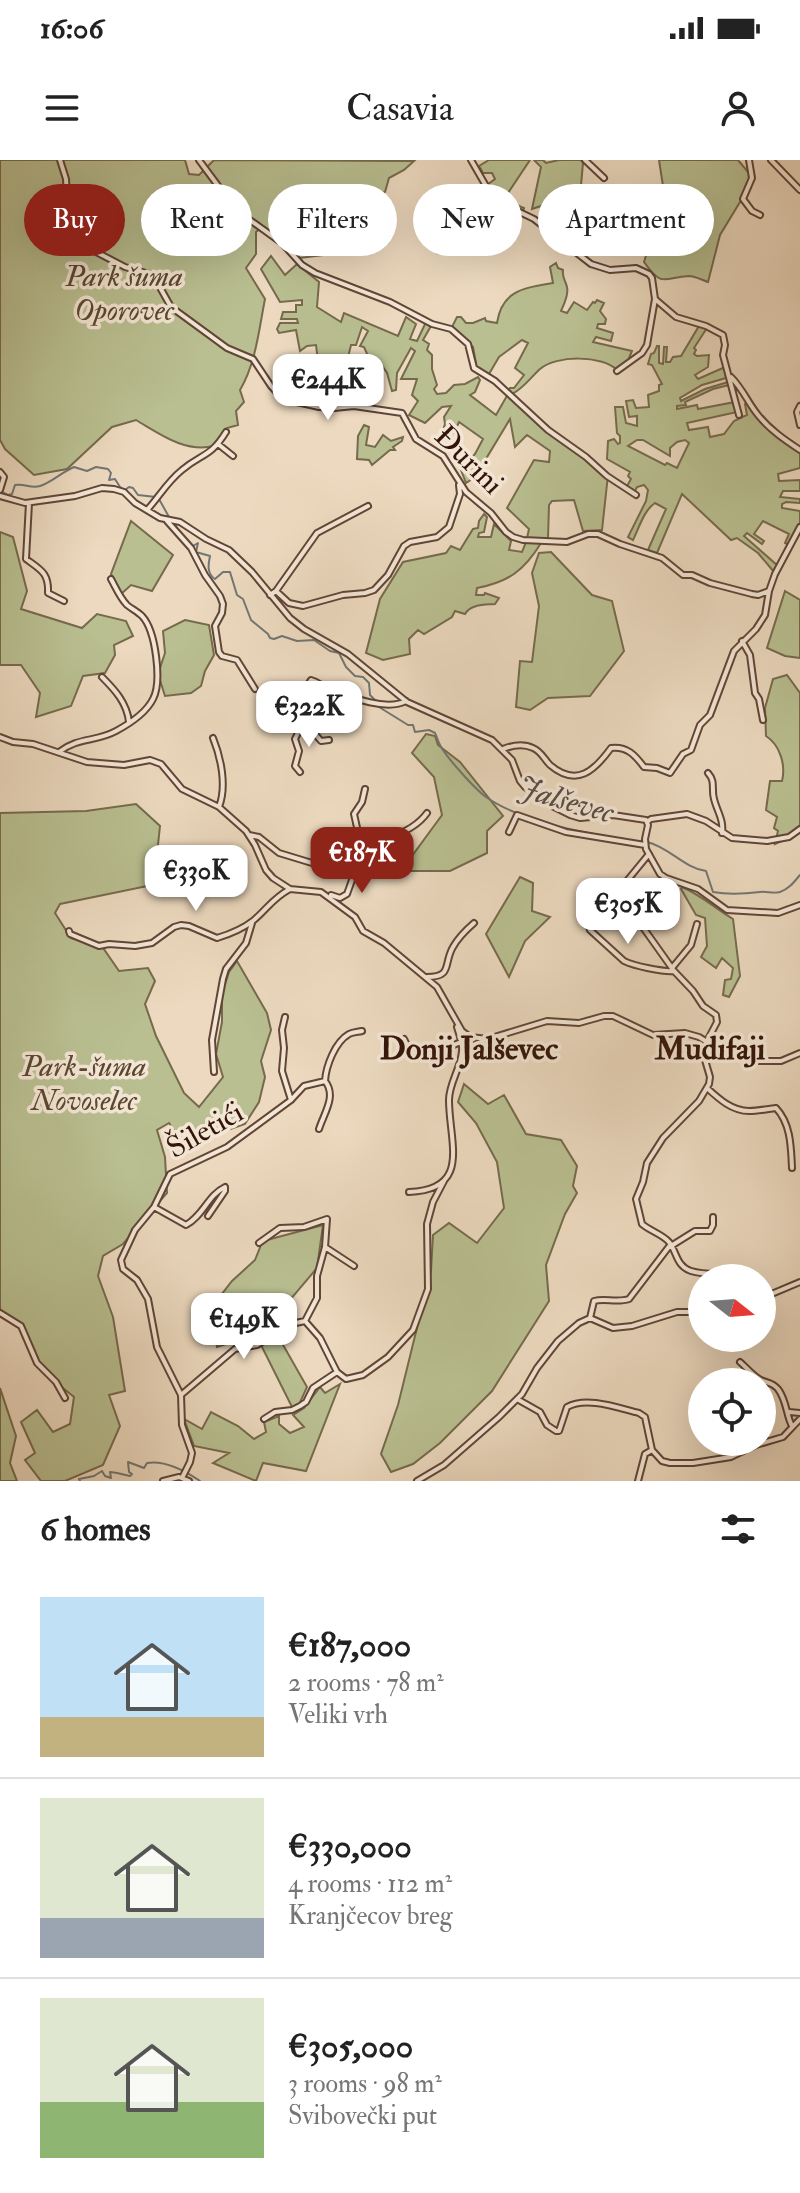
<!DOCTYPE html>
<html lang="en">
<head>
<meta charset="utf-8">
<style>
	body { margin:0; font-family:"IM FELL Double Pica",serif; background:#f6f6f6; color:#222; height:100vh; display:flex; flex-direction:column; font-size:30px; white-space:nowrap }
	* { box-sizing:border-box; margin:0 }
	p { font-size:26px; color:#767676 }
	.icon { flex:none; width:44px; height:44px; fill:none; stroke:currentColor; stroke-width:2; stroke-linecap:round; stroke-linejoin:round }
	.map { position:relative; height:1321px; overflow:hidden }
	.side { display:flex; flex-direction:column; background:#fff; flex:1 }
	.side>* { flex:none }
	.banner { position:absolute; left:24px; top:24px; width:752px; height:72px; display:flex; gap:16px }
	.needle { width:52px; rotate:107deg }
	.tools { position:absolute; left:688px; top:1104px; display:grid; gap:16px }
	.tools a { display:grid; place-items:center; width:88px; height:88px; border-radius:50%; background:#fff; box-shadow:0 8px 32px #0002; font-size:40px }
	.price { position:absolute; translate:-50% -68px; padding:0 18px; border-radius:16px; background:#fff; color:#222; font-size:26px; line-height:52px; filter:drop-shadow(0 2px 4px #0008) }
	.price::after { content:''; position:absolute; left:50%; top:48px; width:24px; height:18px; margin-left:-12px; background:inherit; clip-path:polygon(0 0,100% 0,50% 100%) }
	.price.on { background:#8f2418; color:#fff }
	ul { padding:0; list-style:none }
	li { display:flex; align-items:center; gap:24px; height:200px; padding:0 40px }
	li+li { border-top:2px solid #e0e0e0 }
	li span { display:grid; place-items:center; flex:none; width:224px; height:160px; border-radius:0px; color:#555 }
	li>.icon { margin-inline-start:auto }
	span .icon { width:96px; height:96px; fill:#fffc; stroke-width:1 }
	li b { font-size:34px }
	h2 { display:flex; justify-content:space-between; align-items:center; height:96px; padding:0 40px; font-size:34px }
	.chip { padding:0 28px; border-radius:36px; background:#fff; box-shadow:0 8px 32px #0002; font-size:28px; line-height:72px }
	.chip.on { background:#8f2418; color:#fff }
	.status { display:flex; justify-content:space-between; align-items:center; height:56px; padding:0 40px; background:#fff; direction:ltr }
	.status svg { height:22px; fill:currentColor }
	header { display:flex; justify-content:space-between; align-items:center; height:104px; padding:0 40px; background:#fff; font-size:36px; font-weight:600 }
	.map>svg:first-child { display:block }
	.green { fill:#b9bf91; stroke:#766a4c; stroke-width:2; fill-rule:evenodd }
	.lines { fill:none; stroke-linecap:round; stroke-linejoin:round }
	.stream { stroke:#727673; stroke-width:2 }
	.minor-casing { stroke:#614536; stroke-width:8 }
	.minor { stroke:#f3e6d5; stroke-width:4 }
	.labels { text-anchor:middle; dominant-baseline:central; stroke-width:7; stroke-linejoin:round; paint-order:stroke }
	.park-label { font-size:30px; font-style:italic; fill:#5b4731; stroke:#f3e6d5 }
	.street-label { font-size:30px; fill:#331408; stroke:#f3e6d5 }
	.water-label { font-size:32px; font-style:italic; fill:#584d47; stroke:#f3e6d5 }
	.neighbourhood-label { font-size:32px; font-weight:bold; fill:#331408; stroke:#f3e6d5 }
</style>
</head>
<body>
<div class="status"><b>16:06</b><svg viewBox="0 0 49 12"><path d="M0 12V9h3v3zM5 12V6h3v6zM10 12V3h3v9zM15 12V0h3v12zM26 1h20v11H26zM47 4h2v5h-2z"/></svg></div>
<header><svg class="icon" aria-label="menu" viewBox="0 0 24 24"><path d="M4 6h16M4 12h16M4 18h16"/></svg>Casavia<svg class="icon" aria-label="person" viewBox="0 0 24 24"><circle cx="12" cy="8" r="4"/><path d="M4 21q1-7 8-7t8 7"/></svg></header>
<div class="map">
<svg width="800" height="1321" viewBox="0 0 800 1321">
	<rect width="100%" height="100%" fill="#ecd9bf"/>
	<filter id="stains"><feTurbulence type="fractalNoise" baseFrequency=".0025" numOctaves="4"/><feColorMatrix values="0 0 0 0 .2 0 0 0 0 .09 0 0 0 0 .02 0 0 0 .5 -.17"/></filter>
	<radialGradient id="worn" r=".72"><stop offset=".6" stop-color="#630" stop-opacity="0"/><stop offset="1" stop-color="#630" stop-opacity=".3"/></radialGradient>
	<path class="green" d="M0 0H185L189 14 199 15 214 0 414 1 404 10 389 18 385 32 375 35 379 48 363 52 357 62H349L347 84 340 74 337 76 336 87 325 75 320 80 326 92 323 95 300 98 284 83 262 67 256 72V94L246 108 265 139C259 169 256 203 240 230L244 242 236 251 238 265 227 268 214 286C185 293 160 274 136 260L112 267 67 309 34 315 5 289 0 280Z
		M489 0H530L506 36 507 41 524 48 523 51 506 45 487 25 495 19 492 13H483L479 6Z
		M534 0H543L546 3 559 0H581L583 3 581 25 573 47 555 39 549 66 541 61 546 52 541 46 532 49 541 7Z
		M659 0H738L754 19 720 75 708 122C702 120 695 116 689 116 664 117 663 129 644 102L648 89 658 79 667 52Z
		M271 96 285 115 297 104 319 122 317 147 341 162 344 153 398 176 406 157 416 164 410 179 417 181 426 162 431 166 423 180 429 184 427 190 432 195V209L437 225 434 229 437 234 446 233 454 225 465 224 478 217 480 220 475 232 470 235 496 255 508 234 608 315 602 370 583 371 574 340 552 341 549 345 548 379 527 378 529 369 507 348 534 300 549 302 550 291 527 275 515 287 510 259 475 317 466 323 461 310 475 294 483 279 459 262 454 273 451 272 448 277 442 273 445 264 444 257 451 246 442 247 425 263 409 255 418 241 412 235 417 219H401L415 191 411 188 397 213 396 230 392 231 387 213 381 204 373 207 364 187 360 186 368 171 362 167 356 185H351L349 193 352 217 347 219 340 205 336 206 333 198 325 199 330 215 320 217 316 185 307 186 300 191 296 170 279 173 277 169 280 163H298L297 159H281L283 152H296V145H302V140L280 142 261 109Z
		M556 103 558 108 563 110C562 118 565 119 567 127 569 135 564 144 561 151L567 153 574 142 587 150 593 142 595 143 597 140 604 143 600 151 606 159 605 164H598L597 168 613 173 611 181 596 177 593 182 632 191 629 198 631 199 617 210C602 195 556 195 540 209 531 217 524 228 512 234L508 230 510 228H514L524 215 515 208 528 183 522 180 499 197 489 214 477 209 473 187 452 167 457 157H461L466 163H473L485 158 486 161 497 163C502 130 524 128 553 123L550 107Z
		M699 166 707 168 694 188 696 190 694 194 697 196 709 195 708 207 695 215 698 219 725 207 726 218 702 225 680 238 681 241 705 229 728 222 729 225 713 229 685 242 686 245 677 246V249L697 245 698 249 735 242 737 252 687 263 689 270 708 267 710 277 724 274 734 261 747 255 745 244 749 242 757 256 800 290V308L778 314 779 321 800 320V331H783L780 337 800 339V343L786 342 782 344V348L800 351V365L789 385 785 383 789 374 763 361 754 374 764 381 762 384 747 373 744 376 778 406 774 412 758 393 737 378 731 380 682 334 657 393 648 390 666 349 655 343C644 350 639 368 633 380L628 377 646 341 648 330 644 325 637 327 634 333 631 331 632 329 626 328 631 319 628 316 630 312 607 299 608 281 614 279 618 284 620 283V276L617 273 615 247H623L626 263 637 266V256L629 257 626 241 633 240 636 248 649 247 648 235 659 231V225L662 224 652 205 648 204 651 194 654 193 657 186H659V203L663 204 664 187H667L666 202H670L673 197 681 196ZM637 280H643L670 296V288L677 282 685 280 689 283 677 308 667 303 665 305 628 286Z
		M364 265 369 267 366 285 375 287 383 275 391 281 403 277 402 281 393 287 395 290H390L372 305 369 300 357 299 358 276Z
		M484 354 487 357 484 372 479 373 478 377H491L494 364 511 381 509 390 522 392 526 382 541 383C524 411 508 422 477 428L476 435H484L485 433 499 438 495 444C484 445 471 444 465 454L455 451 452 457 424 474 418 470 409 479 410 494 383 500 366 493 380 439 403 402 446 393 451 386 460 390 473 369 478 368 479 361Z
		M131 361 173 395 152 431 131 425 120 435 111 414Z
		M0 372 13 377 27 431 21 449 82 468 97 454 126 461 133 476 114 485 115 495 105 513 83 516 71 546 36 557 40 533 21 505H0Z
		M551 392 592 435 612 441 624 491 590 536 548 538 530 550 516 547 520 501 532 502 539 446 532 413 539 393Z
		M785 431 800 440V498L785 496 767 488Z
		M185 460 209 465 214 495 205 511 201 526 191 533 165 536 158 514 165 493 163 471Z
		M787 515 800 533V673L775 684 778 671 774 668 777 657 766 650 770 621H782C786 605 780 585 766 576L765 548 773 519Z
		M426 574 435 576 438 585 460 602 503 656 487 671V693L450 711H401L442 655 434 617 412 593Z
		M136 644 160 666 157 694 175 707 172 721 60 744 55 753 71 778 101 785 119 811 148 808 155 821 145 844 156 876 184 933 199 947 223 917 216 894 222 862V833L229 812 237 801 267 853 271 870 261 901 265 917 259 942 245 964 184 985 169 963 157 970 165 997 167 1033 123 1084 103 1096 98 1116 113 1157 125 1231 109 1235 120 1266 103 1305 65 1321H41L25 1300 35 1293 21 1262 37 1250 53 1272 70 1264 74 1237C64 1229 53 1221 45 1211 27 1188 29 1165 0 1152V653L86 651Z
		M520 717 533 723 532 751 550 757 525 781 509 817 486 774Z
		M682 727C701 735 716 749 733 759L740 816 729 837 723 835 725 820 731 819 733 808 722 798 716 808 701 797 707 786 705 758 696 755 681 729Z
		M464 924 488 944 504 935 526 974 561 980 577 1006 573 1026 577 1033 565 1054 546 1105 549 1141 492 1231 440 1283 413 1304 391 1312 381 1294 398 1245 431 1111 433 1075 449 1063 477 1083 504 1048 497 1002 476 963 458 942Z
		M323 1065 317 1108 262 1173 217 1187 211 1148 232 1121 255 1100 261 1085 267 1080Z
		M278 1176 307 1227 298 1247H292L261 1185Z
		M340 1224 306 1311 263 1303 256 1321 213 1303 229 1293 194 1286 184 1259 202 1269 211 1252 238 1266 254 1279 266 1272 264 1262 279 1256V1264L290 1273 304 1267 293 1255 304 1248 320 1227 325 1233Z
		M0 1228 16 1276 10 1303 17 1321H0Z"/>
	<g class="lines">
		<path class="stream" d="M2 332 8 335 12 334 15 325C24 323 31 329 40 326 52 322 62 312 74 307L87 311 96 307 108 309 111 313 109 320 115 319 120 327 125 330 129 327 133 328 138 335 156 337
			M159 339 169 357
			M171 362 180 375
			M193 386 198 383 196 392 210 396C208 405 207 414 215 419L223 412H230L237 435 243 439 251 460 268 474 270 478 274 479 282 476 297 481 314 480 330 491 339 493 346 507 355 516 363 517 369 523 370 535 376 541
			M379 547 408 565H413L415 572 429 570 435 573C437 577 438 581 440 585 446 597 475 629 486 637 516 658 569 670 605 676
			M631 681 642 682
			M647 682C669 687 684 708 706 711L713 732C729 735 744 734 760 732 767 731 773 734 780 732 789 729 794 722 800 715
			M80 1321 79 1319 94 1316 102 1311 105 1316 111 1318 110 1312C115 1312 125 1315 130 1316L132 1314 129 1312 128 1302 144 1308 147 1303C165 1300 184 1310 200 1321"/>
		<g class="minor-casing">
			<path id="minor" d="M60 0 66 19 68 54 73 80 125 107 153 115 171 147 227 188 253 199 271 226 280 236 288 240 319 247 334 248 354 246 402 253 416 279 443 296 466 332 491 353 506 372 513 377 523 380 567 382 588 374H598L620 384 662 398 683 415H692L710 423 752 434 758 435 769 431 775 414 800 367
				M199 0 236 50 282 83 302 105 315 113 390 142 432 164 451 169 468 184 474 208 495 221 548 270 586 297 607 316 636 335
				M471 0 486 26 499 42 534 59 548 70 558 82 569 87 591 104 610 110 636 108 649 114 652 118 655 139 647 185 642 193 617 211
				M585 0 604 18
				M749 0 752 18 743 39 752 51 760 55
				M771 0 800 30
				M438 90C459 72 475 52 486 26
				M655 139 676 157 706 166 723 175 725 185 723 195 739 255
				M731 217C743 229 748 243 758 255 770 270 785 280 800 290
				M800 246 797 252 800 265
				M218 284 233 296
				M0 312 4 317 0 330
				M0 336 25 343 75 336 102 328 114 329 124 332 135 343 160 358 180 362 206 379 229 390 252 412 290 458 304 469 348 494 407 542 492 580 512 600 520 621 525 627 554 647 570 655 580 658 613 655 646 660 648 665 645 679 646 689 660 714 666 718 698 729 727 750 778 753 800 745
				M29 343 26 399C41 410 49 413 48 433L64 441
				M147 350C159 337 167 322 182 310 202 293 210 298 226 272
				M167 361 191 388 205 415 220 436 223 444 222 453 215 466 219 492 222 496 237 500 255 529
				M276 431 317 373 368 346
				M270 435 276 431 289 443 303 446 343 435 365 433 374 430 388 415 404 386 410 382 437 377 449 367 460 334 459 325
				M742 481 750 495 755 533 759 539 763 560
				M102 517C115 530 127 543 129 562
				M302 534 311 520C330 525 341 549 352 565
				M304 561 321 581 329 580
				M0 577 13 582 33 584 87 602 124 605 150 600 161 604 182 629 219 647 246 671 255 685 266 710 273 718 290 729 321 732 355 757 363 771 384 783 437 827 462 871 470 877 488 879 547 861 579 863 604 856H613L653 875 685 873 699 877 718 889 758 901H781L800 893
				M213 578C221 598 227 626 219 647
				M503 589C513 585 523 583 533 588 541 591 544 599 550 605 577 628 595 610 611 588 627 586 635 595 644 607L657 608 670 613 683 594 691 590 700 565 710 555 734 491 756 469 765 455 769 431
				M59 592C78 577 96 582 116 571 129 564 146 553 153 539 162 522 156 471 142 456 138 452 132 449 127 445 120 438 116 428 111 419
				M300 612 295 606 299 591 295 579C307 555 306 541 334 530 352 538 387 551 406 541
				M708 613C716 622 711 628 714 639 717 651 724 660 722 673
				M647 662 651 659 687 654 706 661 732 678 767 681 789 677 800 669
				M509 672 517 655 566 672 645 685
				M249 675 259 677 279 693 312 703
				M365 684 358 672 354 654 362 642 365 629
				M666 718 649 732 643 743 642 766 674 811 693 831 703 846 716 855 717 862 707 881 705 900 710 917 709 924 699 941 663 978 647 1003 643 1022 636 1039 642 1064C650 1071 662 1074 669 1082 677 1092 676 1106 691 1111 710 1117 730 1110 748 1118
				M626 722 649 694
				M331 735 340 738 347 734 366 681C375 676 383 676 393 675 405 673 420 663 427 653
				M586 758 590 770 624 801C634 806 663 812 674 811
				M69 771 70 774 99 786 109 784 135 786 152 783 174 767 181 765 189 766 217 778C230 774 244 768 254 760 268 748 273 738 290 729
				M672 808 691 785 697 764
				M427 817C453 817 443 804 453 787 458 778 466 770 474 763
				M285 857 282 870 284 888 282 911 291 940
				M404 879 409 889 421 898 461 882
				M463 889 483 881
				M214 912 212 880 223 819 226 809 246 783 252 763
				M707 928C719 939 732 951 749 951 758 951 767 949 776 948 791 964 791 987 792 1008
				M319 969C324 953 337 936 325 921
				M409 1032C472 1030 449 982 449 940 449 923 461 908 462 891 463 884 459 874 457 867
				M154 1047 186 1065C203 1056 208 1035 225 1027V1031L208 1056
				M259 1083 280 1068 304 1067 327 1059 325 1087 317 1116V1138L305 1161 320 1178 337 1212 346 1219 363 1215 388 1197 413 1170 428 1129 427 1064 433 1042 444 1021
				M671 1086 695 1071H710L713 1065V1057
				M325 1087 354 1106
				M762 1138 800 1122
				M0 1153 21 1166 37 1203 56 1222 65 1238
				M590 1158 613 1168 632 1166 677 1152H702
				M740 1202C746 1207 753 1216 761 1220 767 1223 772 1222 778 1229 787 1241 786 1255 792 1266
				M181 1235 235 1189 257 1185 291 1164 305 1161
				M517 1239 540 1252 547 1265 556 1271H559L567 1247C587 1236 618 1248 639 1253L645 1257 652 1290
				M789 1252 800 1253
				M264 1259 275 1252 292 1250 300 1246 306 1242 313 1228 337 1212
				M182 1318 190 1302 192 1293 182 1265 181 1235 157 1187 148 1139 137 1120 123 1109 121 1100 135 1070 154 1047 170 1014 227 987 291 940 304 926 325 921C326 906 335 882 349 874 353 872 358 872 362 871
				M163 1321 179 1317 189 1321
				M417 1321 444 1305 499 1257 522 1234 537 1208 558 1181 579 1163 590 1158 594 1141C605 1138 617 1143 629 1139L671 1084
				M638 1321 645 1294 652 1290 662 1301 670 1303H693L731 1297 756 1285 783 1277 800 1259"/>
		</g>
		<use href="#minor" class="minor"/>
	</g>
	<g class="labels">
		<g class="park-label">
			<text x="124" y="116">Park šuma<tspan x="124" dy="34">Oporovec</tspan></text>
			<text x="84" y="906">Park-šuma<tspan x="84" dy="34">Novoselec</tspan></text>
		</g>
		<g class="street-label">
			<text transform="translate(469 300) rotate(45)">Đurini</text>
			<text transform="translate(205 970) rotate(-30)">Šiletići</text>
		</g>
		<g class="water-label">
			<text transform="translate(566 640) rotate(16)">Jalševec</text>
		</g>
		<g class="neighbourhood-label">
			<text x="469" y="889">Donji Jalševec</text>
			<text x="710" y="889">Mudifaji</text>
		</g>
	</g>
	<rect width="100%" height="100%" filter="url(#stains)"/>
	<rect width="100%" height="100%" fill="url(#worn)"/>
</svg>
<div class="tools">
<a><svg class="needle" viewBox="-14 -14 28 28"><path d="M0-13l5 13h-10z" fill="#e53935"/><path d="M0 13l5-13h-10z" fill="#767676"/></svg></a>
<a><svg class="icon" aria-label="locate" viewBox="0 0 24 24"><circle cx="12" cy="12" r="6"/><path d="M12 2v4M12 18v4M2 12h4M18 12h4"/></svg></a>
</div>
<b class="price" style="left:328px;top:262px">€244K</b>
<b class="price" style="left:309px;top:589px">€322K</b>
<b class="price on" style="left:362px;top:735px">€187K</b>
<b class="price" style="left:196px;top:753px">€330K</b>
<b class="price" style="left:628px;top:786px">€305K</b>
<b class="price" style="left:244px;top:1201px">€149K</b>
<div class="banner">
<a class="chip on">Buy</a>
<a class="chip">Rent</a>
<a class="chip">Filters</a>
<a class="chip">New</a>
<a class="chip">Apartment</a>
</div>
</div>
<section class="side">
<h2>6 homes<svg class="icon" aria-label="filters" viewBox="0 0 24 24"><path d="M4 7h16M4 17h16"/><circle cx="9" cy="7" r="2"/><circle cx="15" cy="17" r="2"/></svg></h2>
<ul>
<li><span style="background:linear-gradient(#bfe0f5 75%,#c2b280 0)"><svg class="icon" aria-label="home" viewBox="0 0 24 24"><path d="M3 11l9-7 9 7M6 9v11h12V9"/></svg></span><div><b>€187,000</b><p>2 rooms · 78 m²</p><p>Veliki vrh</p></div></li>
<li><span style="background:linear-gradient(#dfe7d0 75%,#9aa5b1 0)"><svg class="icon" aria-label="home" viewBox="0 0 24 24"><path d="M3 11l9-7 9 7M6 9v11h12V9"/></svg></span><div><b>€330,000</b><p>4 rooms · 112 m²</p><p>Kranjčecov breg</p></div></li>
<li><span style="background:linear-gradient(#dfe7d0 65%,#8fb573 0)"><svg class="icon" aria-label="home" viewBox="0 0 24 24"><path d="M3 11l9-7 9 7M6 9v11h12V9"/></svg></span><div><b>€305,000</b><p>3 rooms · 98 m²</p><p>Svibovečki put</p></div></li>
</ul>
</section>
</body>
</html>
